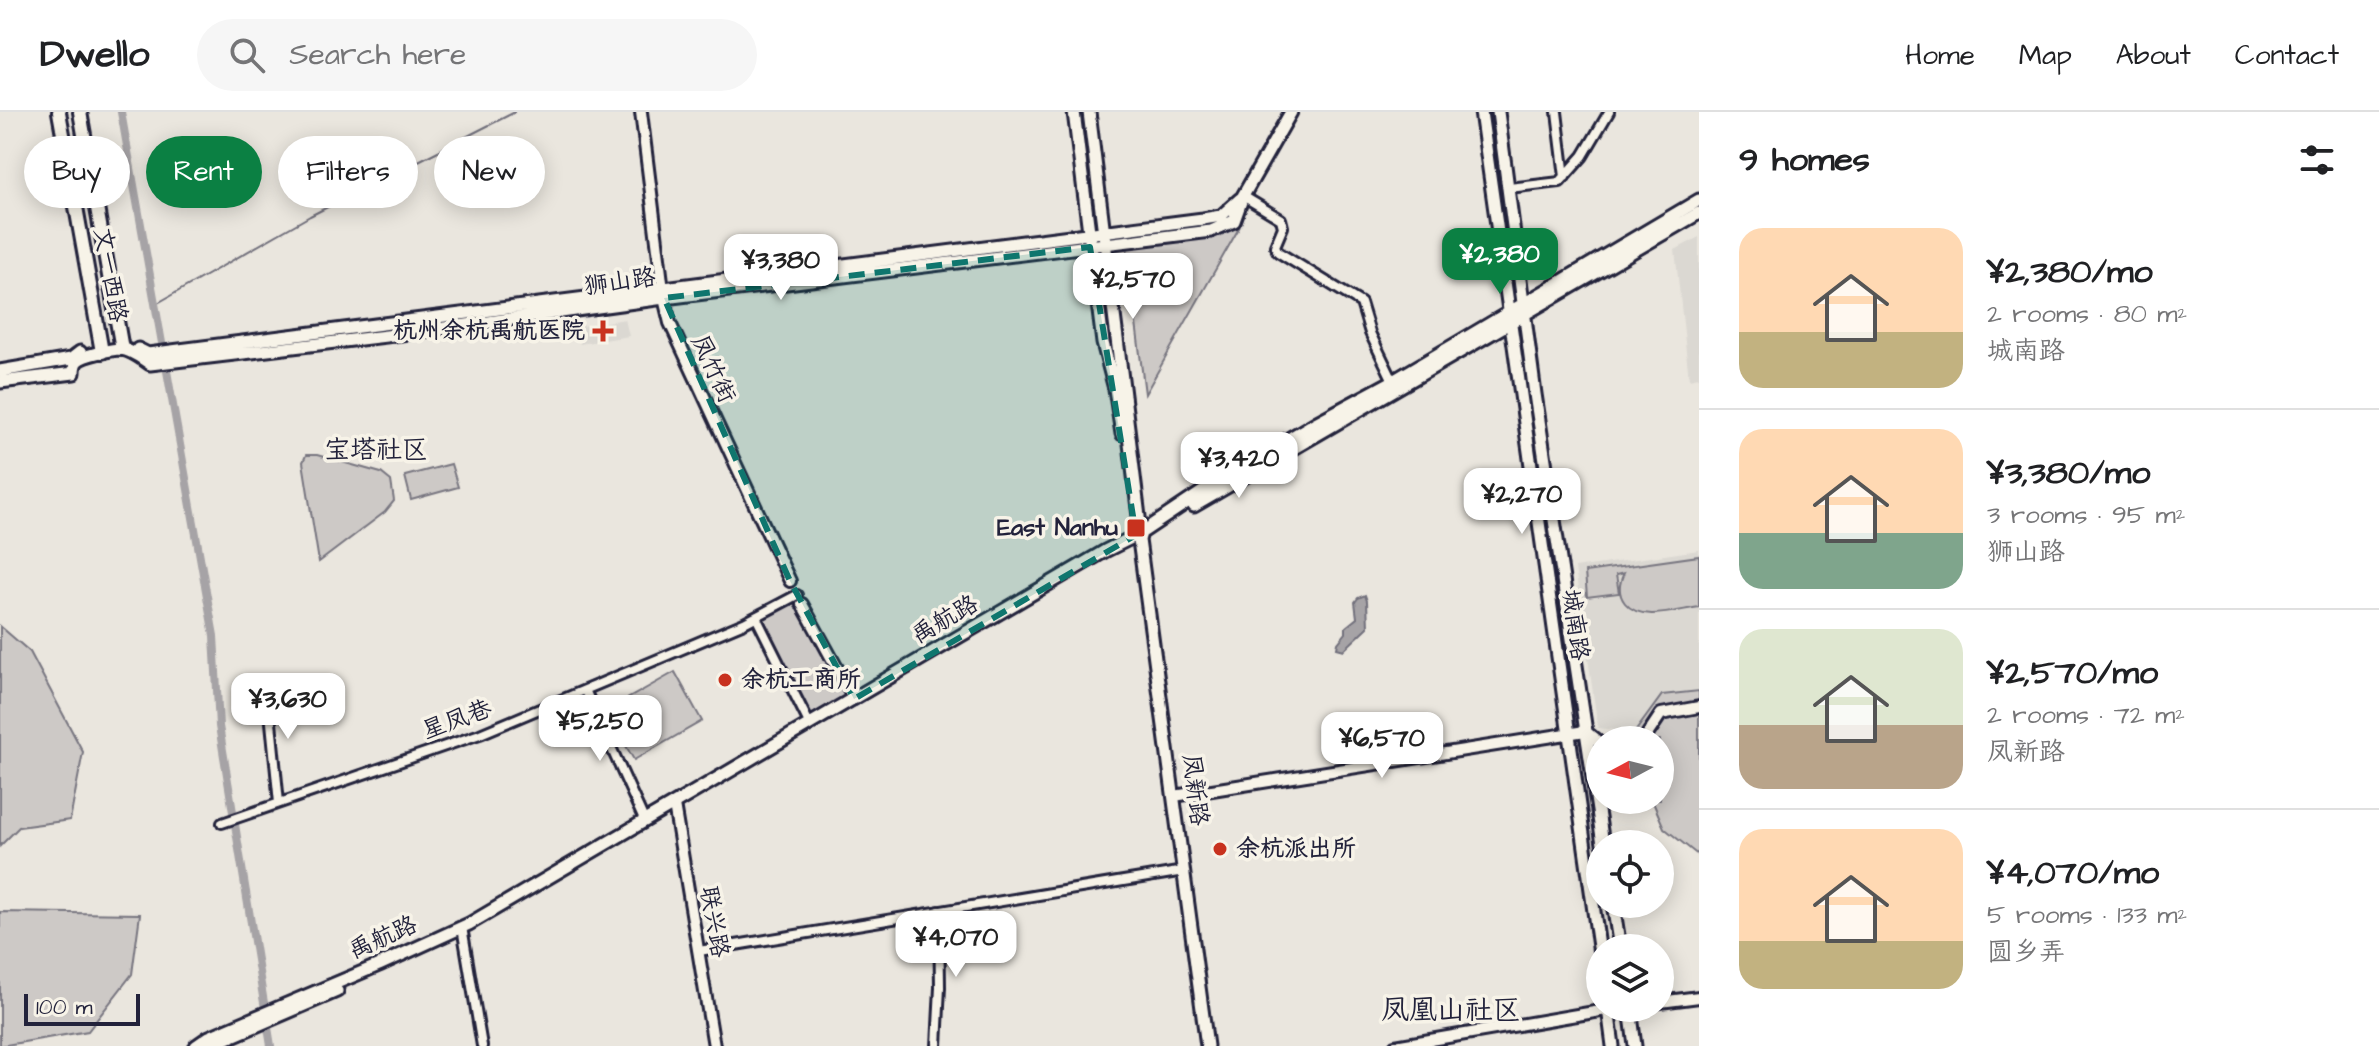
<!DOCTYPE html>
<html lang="en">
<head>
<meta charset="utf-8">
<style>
	body { margin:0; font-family:"Architects Daughter","LXGW WenKai TC",sans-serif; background:#f6f6f6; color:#202124; height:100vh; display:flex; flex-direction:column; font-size:30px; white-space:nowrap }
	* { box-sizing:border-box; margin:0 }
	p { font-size:26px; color:#757577 }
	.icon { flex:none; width:44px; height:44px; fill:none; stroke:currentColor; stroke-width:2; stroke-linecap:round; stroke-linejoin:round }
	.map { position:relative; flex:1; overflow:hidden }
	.details { display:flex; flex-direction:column; background:#fff; width:680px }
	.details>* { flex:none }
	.top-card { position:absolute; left:24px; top:24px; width:760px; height:72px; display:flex; gap:16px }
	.needle { width:52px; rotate:263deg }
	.buttons { position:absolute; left:1586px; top:614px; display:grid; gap:16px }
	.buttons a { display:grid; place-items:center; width:88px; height:88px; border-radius:50%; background:#fff; box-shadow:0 4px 20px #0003; font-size:40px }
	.scale { position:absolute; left:24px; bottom:20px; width:116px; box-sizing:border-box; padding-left:8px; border:4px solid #22223b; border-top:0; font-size:22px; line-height:28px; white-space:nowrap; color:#22223b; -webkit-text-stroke:6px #f7f3e8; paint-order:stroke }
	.price { position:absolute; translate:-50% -68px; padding:0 18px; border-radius:16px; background:#fff; color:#222; font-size:26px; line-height:52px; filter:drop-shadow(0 2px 4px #0008) }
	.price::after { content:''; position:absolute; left:50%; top:48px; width:24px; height:18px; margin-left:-12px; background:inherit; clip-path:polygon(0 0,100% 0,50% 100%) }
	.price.active { background:#0b8043; color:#fff }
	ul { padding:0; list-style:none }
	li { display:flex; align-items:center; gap:24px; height:200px; padding:0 40px }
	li+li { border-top:2px solid #e0e0e0 }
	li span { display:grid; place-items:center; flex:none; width:224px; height:160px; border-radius:24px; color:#555 }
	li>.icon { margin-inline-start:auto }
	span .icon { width:96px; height:96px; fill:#fffc; stroke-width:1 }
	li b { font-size:34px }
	h2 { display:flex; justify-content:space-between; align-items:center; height:96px; padding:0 40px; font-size:34px }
	.chip { padding:0 28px; border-radius:36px; background:#fff; box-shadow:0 4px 20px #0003; font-size:28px; line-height:72px }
	.chip.active { background:#0b8043; color:#fff }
	header { display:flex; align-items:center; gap:48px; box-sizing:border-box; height:112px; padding:0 40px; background:#fff; border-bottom:2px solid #e0e0e0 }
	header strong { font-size:38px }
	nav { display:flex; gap:44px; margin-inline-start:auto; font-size:28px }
	.search { width:560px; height:72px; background:#f6f6f6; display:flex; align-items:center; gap:20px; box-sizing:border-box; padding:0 28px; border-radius:44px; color:#757577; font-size:30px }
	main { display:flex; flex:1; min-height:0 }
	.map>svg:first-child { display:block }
	.built { fill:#dbd8d2 }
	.green { fill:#cdc9c6; stroke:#787680; stroke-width:2 }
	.water { fill:#a6a3a6; stroke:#716f7b; stroke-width:2 }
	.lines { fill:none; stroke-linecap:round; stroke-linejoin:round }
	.stream { stroke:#716f7b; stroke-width:2 }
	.canal { stroke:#a6a3a6; stroke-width:8 }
	.minor-casing { stroke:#22223b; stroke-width:14 }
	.tertiary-casing { stroke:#22223b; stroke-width:16 }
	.secondary-casing { stroke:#22223b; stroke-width:17 }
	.primary-casing { stroke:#22223b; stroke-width:18 }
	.minor { stroke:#f7f3e8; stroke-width:8 }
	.tertiary { stroke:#f7f3e8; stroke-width:10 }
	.secondary { stroke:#f7f3e8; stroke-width:11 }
	.primary { stroke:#f7f3e8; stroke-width:12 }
	.marked { fill:#0f766e; fill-opacity:0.2; stroke:#0f766e; stroke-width:6; stroke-dasharray:16 10; stroke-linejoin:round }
	.poi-dot { fill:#c8321e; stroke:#f7f3e8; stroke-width:3 }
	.labels { text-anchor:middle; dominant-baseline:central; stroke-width:7; stroke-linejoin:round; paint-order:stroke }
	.street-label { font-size:24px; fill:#22223b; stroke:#f7f3e8 }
	.poi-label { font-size:24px; font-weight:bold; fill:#22223b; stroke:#f7f3e8; text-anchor:end }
	.neighbourhood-label { font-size:26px; fill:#22223b; stroke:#f7f3e8 }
	.quarter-label { font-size:28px; fill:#22223b; stroke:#f7f3e8 }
</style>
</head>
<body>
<header>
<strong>Dwello</strong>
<div class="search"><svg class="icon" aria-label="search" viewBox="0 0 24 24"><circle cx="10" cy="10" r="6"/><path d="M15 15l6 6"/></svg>Search here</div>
<nav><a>Home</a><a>Map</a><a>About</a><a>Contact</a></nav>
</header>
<main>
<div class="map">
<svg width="1699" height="934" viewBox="0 0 1699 934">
	<rect width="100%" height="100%" fill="#eae6de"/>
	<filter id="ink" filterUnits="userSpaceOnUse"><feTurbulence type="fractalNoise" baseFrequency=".0125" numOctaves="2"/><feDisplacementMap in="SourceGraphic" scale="16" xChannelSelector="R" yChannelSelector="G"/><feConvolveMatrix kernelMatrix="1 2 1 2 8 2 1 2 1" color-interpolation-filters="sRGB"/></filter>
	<g filter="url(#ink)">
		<path class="built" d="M1699 125V265L1689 267 1675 138Z
			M625 207 629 224 580 232 577 215Z
			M1699 438V579L1662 583 1635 620 1598 616 1575 456Z"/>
		<path class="green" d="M1239 116 1145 282 1127 140 1129 131Z
			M306 343H317L381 361 391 369 394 389 385 400 319 450 303 350Z
			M451 352 458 375 411 388 405 364Z
			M1699 444V495C1677 498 1641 511 1625 491 1617 481 1619 471 1624 461L1616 463 1619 481 1587 485 1585 460Z
			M794 484 849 585 812 609 762 506Z
			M0 514 30 540 83 640 70 708 19 715 0 734Z
			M675 560 702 609 634 648 606 599Z
			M1699 579V744L1664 716 1652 688H1660V628H1636L1635 620 1662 583Z
			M0 800 140 802 132 862 88 919 0 934Z"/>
		<path class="water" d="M1365 483 1367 489 1368 515 1344 538 1337 536 1338 531 1346 521V515L1357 506 1355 490 1358 486Z"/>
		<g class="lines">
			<path class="stream" d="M156 192 310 104 515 0"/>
			<path class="canal" d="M121 0 214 524 219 614 271 934"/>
			<g class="minor-casing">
				<path id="minor" d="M1557 0 1565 65
					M1509 76 1560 70 1583 44 1609 0
					M1243 84 1281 107 1283 115 1275 134 1278 140 1361 191 1370 221 1395 273
					M756 505 810 613
					M267 570 279 691
					M585 578 645 710
					M222 711 480 622 744 511 797 483
					M462 815 482 934
					M699 839 1184 759
					M937 934 940 875 939 799"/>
			</g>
			<g class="tertiary-casing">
				<path id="tertiary" d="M641 0 664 186 670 211 790 469
					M802 492 854 587
					M1638 628 1645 626 1661 602 1699 595
					M1174 684 1585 619 1600 631
					M674 693 714 934
					M1660 890 1699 885
					M1395 934 1618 896"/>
			</g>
			<g class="secondary-casing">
				<path id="secondary" d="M1074 0 1103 231 1115 277 1122 322
					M1089 0 1141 421 1139 428 1207 934
					M1481 0 1600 842
					M1498 0 1535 282 1603 732
					M138 237 148 242 1203 107 1221 104 1240 87
					M0 259 71 247 80 240
					M0 270 74 261C74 256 74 253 77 249 83 243 112 237 121 237 132 238 141 246 150 252L386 224 664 186 1211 119 1234 109 1243 84 1291 0
					M1194 394 1699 101
					M1613 792 1620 836
					M1608 896 1613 934
					M1630 896 1635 934
					M196 934 209 925 379 853 469 812 1105 439 1141 421 1229 362 1317 310 1393 269 1699 88
					M209 934 337 879"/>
			</g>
			<g class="primary-casing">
				<path id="primary" d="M59 0 102 240
					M80 0 122 237"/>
			</g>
			<use href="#minor" class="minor"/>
			<use href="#tertiary" class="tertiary"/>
			<use href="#secondary" class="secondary"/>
			<use href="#primary" class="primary"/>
		</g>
	</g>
	<path class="marked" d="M1090 135 1136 423 854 587 790 469 664 186Z"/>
	<g class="poi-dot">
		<path d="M599 207h8v8h8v8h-8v8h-8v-8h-8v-8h8z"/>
		<rect x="1126" y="406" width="20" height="20" rx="4"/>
		<circle cx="725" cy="568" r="8"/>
		<circle cx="1220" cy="737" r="8"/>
	</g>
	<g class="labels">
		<g class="street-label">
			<text transform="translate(110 163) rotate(80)">文一西路</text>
			<text transform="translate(620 170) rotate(-8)">狮山路</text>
			<text transform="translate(713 257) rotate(65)">凤竹街</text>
			<text transform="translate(945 508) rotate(-30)">禹航路</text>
			<text transform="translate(1575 513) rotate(82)">城南路</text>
			<text transform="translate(457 608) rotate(-20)">星凤巷</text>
			<text transform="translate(1195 678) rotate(83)">凤新路</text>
			<text transform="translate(714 810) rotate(80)">联兴路</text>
			<text transform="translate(383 826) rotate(-24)">禹航路</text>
		</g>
		<g class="poi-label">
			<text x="585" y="219">杭州余杭禹航医院</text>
			<text x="1118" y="416">East Nanhu</text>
			<text x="741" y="568" text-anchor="start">余杭工商所</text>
			<text x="1236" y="737" text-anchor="start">余杭派出所</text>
		</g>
		<g class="neighbourhood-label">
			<text x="376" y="338">宝塔社区</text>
		</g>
		<g class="quarter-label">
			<text x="1451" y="898">凤凰山社区</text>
		</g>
	</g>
</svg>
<div class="buttons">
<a><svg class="needle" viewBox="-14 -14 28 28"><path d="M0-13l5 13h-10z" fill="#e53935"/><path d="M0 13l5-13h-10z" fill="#757577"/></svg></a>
<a><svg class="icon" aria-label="locate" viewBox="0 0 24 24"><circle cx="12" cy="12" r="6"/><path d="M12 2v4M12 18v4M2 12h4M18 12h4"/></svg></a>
<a><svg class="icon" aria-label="layers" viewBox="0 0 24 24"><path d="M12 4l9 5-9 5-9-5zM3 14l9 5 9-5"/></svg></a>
</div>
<div class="scale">100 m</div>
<b class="price active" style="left:1500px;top:184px">¥2,380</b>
<b class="price" style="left:781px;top:190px">¥3,380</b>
<b class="price" style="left:1133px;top:209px">¥2,570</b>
<b class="price" style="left:1239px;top:388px">¥3,420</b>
<b class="price" style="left:1522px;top:424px">¥2,270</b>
<b class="price" style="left:288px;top:629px">¥3,630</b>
<b class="price" style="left:600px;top:651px">¥5,250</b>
<b class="price" style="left:1382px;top:668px">¥6,570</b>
<b class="price" style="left:956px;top:867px">¥4,070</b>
<div class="top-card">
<a class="chip">Buy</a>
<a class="chip active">Rent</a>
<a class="chip">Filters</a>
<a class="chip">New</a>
</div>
</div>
<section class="details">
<h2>9 homes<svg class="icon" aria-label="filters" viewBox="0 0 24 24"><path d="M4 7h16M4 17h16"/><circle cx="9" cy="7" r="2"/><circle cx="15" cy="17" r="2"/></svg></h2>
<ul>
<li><span style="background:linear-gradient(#ffd9b3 65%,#c2b280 0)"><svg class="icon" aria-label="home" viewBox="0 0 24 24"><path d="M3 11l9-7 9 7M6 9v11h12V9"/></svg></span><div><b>¥2,380/mo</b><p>2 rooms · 80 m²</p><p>城南路</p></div></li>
<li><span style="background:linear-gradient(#ffd9b3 65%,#7fa58c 0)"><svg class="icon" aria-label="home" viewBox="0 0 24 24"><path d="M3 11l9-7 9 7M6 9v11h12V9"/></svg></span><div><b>¥3,380/mo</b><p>3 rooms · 95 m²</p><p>狮山路</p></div></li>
<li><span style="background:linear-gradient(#dfe7d0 60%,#b9a48a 0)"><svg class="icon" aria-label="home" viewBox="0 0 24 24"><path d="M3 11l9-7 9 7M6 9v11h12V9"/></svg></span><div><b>¥2,570/mo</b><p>2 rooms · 72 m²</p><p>凤新路</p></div></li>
<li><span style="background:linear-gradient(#ffd9b3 70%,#c2b280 0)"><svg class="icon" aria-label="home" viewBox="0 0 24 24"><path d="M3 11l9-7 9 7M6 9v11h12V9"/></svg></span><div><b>¥4,070/mo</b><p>5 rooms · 133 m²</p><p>圆乡弄</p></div></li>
</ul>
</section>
</main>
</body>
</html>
